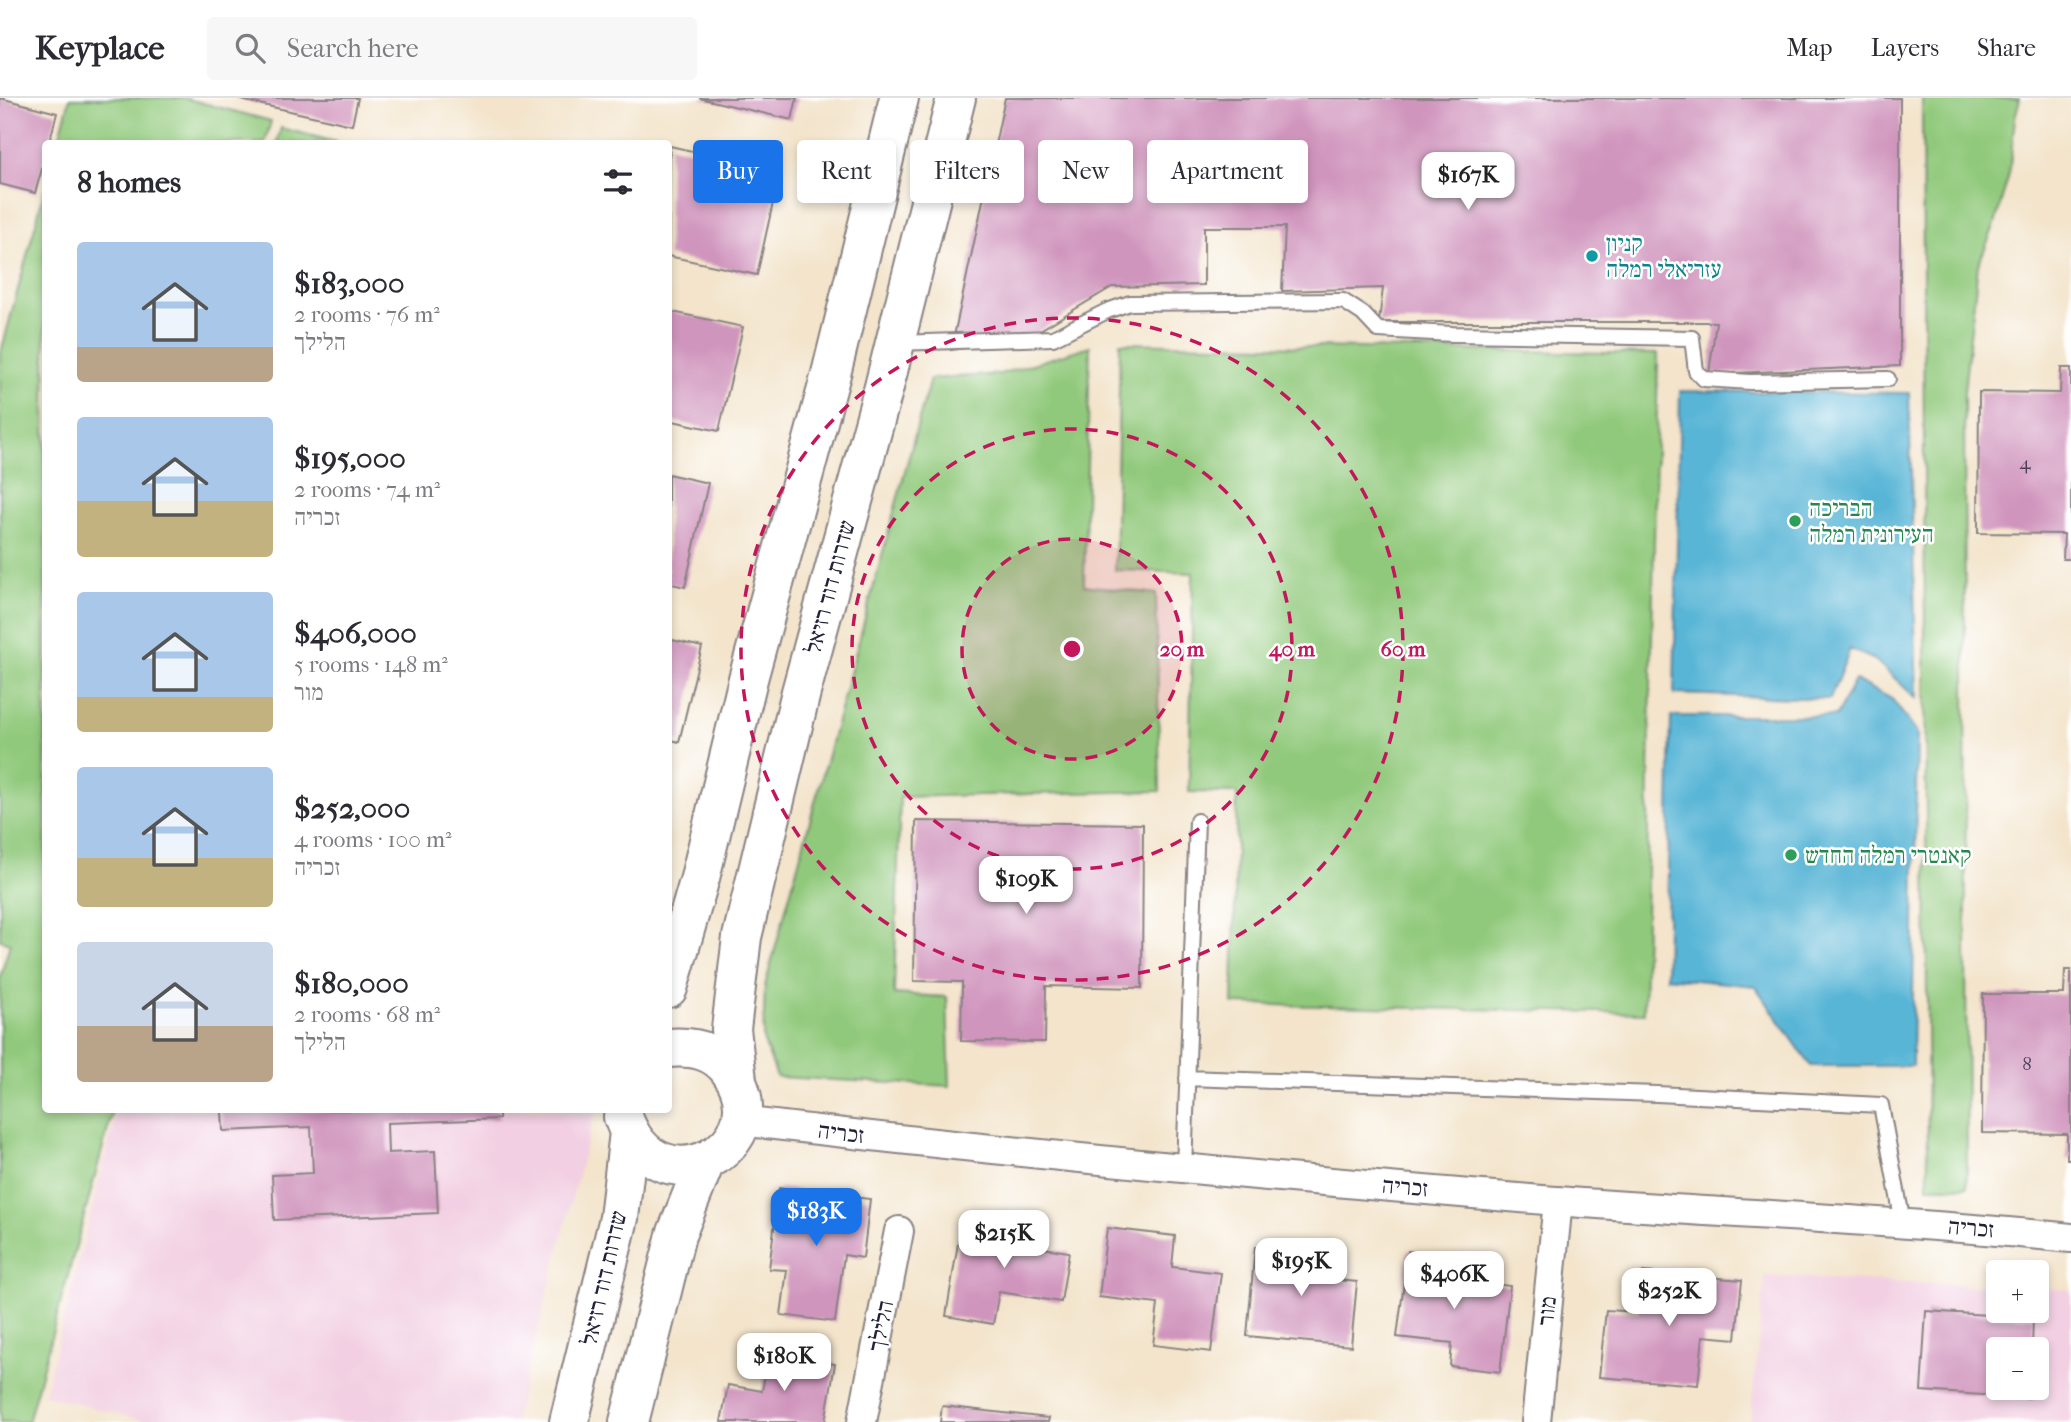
<!DOCTYPE html>
<html lang="en">
<head>
<meta charset="utf-8">
<style>
	body { margin:0; font-family:"IM FELL French Canon","Frank Ruhl Libre",serif; background:#f7f7f7; color:#2b2b33; height:100vh; display:flex; flex-direction:column; font-size:26px; white-space:nowrap }
	* { box-sizing:border-box; margin:0 }
	p { font-size:23px; color:#7c7c81 }
	.icon { flex:none; width:38px; height:38px; fill:none; stroke:currentColor; stroke-width:2; stroke-linecap:round; stroke-linejoin:round }
	.map { position:relative; flex:1; overflow:hidden }
	.drawer { position:absolute; left:42px; top:42px; width:630px; height:973px; display:flex; flex-direction:column; background:#fff; border-radius:7px; box-shadow:0 4px 10px #0003 }
	.drawer>* { flex:none }
	.guide { position:absolute; left:693px; top:42px; width:665px; height:63px; display:flex; gap:14px }
	.controls { position:absolute; left:1986px; top:1162px; display:grid; gap:14px }
	.controls a { display:grid; place-items:center; width:63px; height:63px; border-radius:7px; background:#fff; box-shadow:0 4px 10px #0003; font-size:35px }
	.price { position:absolute; translate:-50% -60px; padding:0 16px; border-radius:14px; background:#fff; color:#222; font-size:23px; line-height:46px; filter:drop-shadow(0 2px 4px #0008) }
	.price::after { content:''; position:absolute; left:50%; top:42px; width:21px; height:16px; margin-left:-10px; background:inherit; clip-path:polygon(0 0,100% 0,50% 100%) }
	.price.active { background:#1a73e8; color:#fff }
	ul { padding:0; list-style:none }
	li { display:flex; align-items:center; gap:21px; height:175px; padding:0 35px }
	li span { display:grid; place-items:center; flex:none; width:196px; height:140px; border-radius:7px; color:#555 }
	li>.icon { margin-inline-start:auto }
	span .icon { width:84px; height:84px; fill:#fffc; stroke-width:1 }
	li b { font-size:30px }
	h2 { display:flex; justify-content:space-between; align-items:center; height:84px; padding:0 35px; font-size:30px }
	.chip { padding:0 24px; border-radius:7px; background:#fff; box-shadow:0 4px 10px #0003; font-size:24px; line-height:63px }
	.chip.active { background:#1a73e8; color:#fff }
	header { display:flex; align-items:center; gap:42px; box-sizing:border-box; height:98px; padding:0 35px; background:#fff; border-bottom:2px solid #e1e1e2 }
	header strong { font-size:33px }
	nav { display:flex; gap:38px; margin-inline-start:auto; font-size:24px }
	.search { width:490px; height:63px; background:#f7f7f7; display:flex; align-items:center; gap:18px; box-sizing:border-box; padding:0 24px; border-radius:7px; color:#7c7c81; font-size:26px }
	.map>svg:first-child { display:block }
	.built { fill:#f2cfe2; fill-rule:evenodd }
	.green { fill:#91c97c; stroke:#5a765c; stroke-width:2 }
	.water { fill:#58b5d6; stroke:#3d6c88; stroke-width:2 }
	.building { fill:#d095bd }
	.lines { fill:none; stroke-linecap:round; stroke-linejoin:round }
	.service-casing { stroke:#8a8383; stroke-width:18 }
	.minor-casing { stroke:#8a8383; stroke-width:32 }
	.secondary-casing { stroke:#8a8383; stroke-width:42 }
	.service { stroke:#fff; stroke-width:14 }
	.minor { stroke:#fff; stroke-width:28 }
	.secondary { stroke:#fff; stroke-width:38 }
	.ring { fill:none; stroke:#c2185b; stroke-width:3.5; stroke-dasharray:12 9 }
	.culture-dot { fill:#0f9aa8; stroke:#fff; stroke-width:2.5 }
	.leisure-dot { fill:#2e9e5b; stroke:#fff; stroke-width:2.5 }
	.labels { text-anchor:middle; dominant-baseline:central; stroke-width:5; stroke-linejoin:round; paint-order:stroke }
	.number-label { font-size:19px; fill:#4e3f5c }
	.culture-label { font-size:23px; fill:#0d838f; stroke:#fff; text-anchor:start }
	.leisure-label { font-size:23px; fill:#27864d; stroke:#fff; text-anchor:start }
	.street-label { font-size:23px; fill:#22223b; stroke:#fff }
	.centre { fill:#c2185b; stroke:#fff; stroke-width:3.5 }
	.ring-label { font-size:21px; text-anchor:middle; font-weight:bold; fill:#c2185b; stroke:#fff; stroke-width:5; stroke-linejoin:round; paint-order:stroke }
</style>
</head>
<body>
<header>
<strong>Keyplace</strong>
<div class="search"><svg class="icon" aria-label="search" viewBox="0 0 24 24"><circle cx="10" cy="10" r="6"/><path d="M15 15l6 6"/></svg>Search here</div>
<nav><a>Map</a><a>Layers</a><a>Share</a></nav>
</header>
<div class="map">
<svg width="2071" height="1324" viewBox="0 0 2071 1324">
	<rect width="100%" height="100%" fill="#fff"/>
	<filter id="ink" filterUnits="userSpaceOnUse"><feTurbulence type="fractalNoise" baseFrequency=".0143" numOctaves="2"/><feDisplacementMap in="SourceGraphic" scale="14" xChannelSelector="R" yChannelSelector="G"/><feConvolveMatrix kernelMatrix="1 2 1 2 8 2 1 2 1" color-interpolation-filters="sRGB"/></filter>
	<filter id="wash" filterUnits="userSpaceOnUse"><feTurbulence type="fractalNoise" baseFrequency=".00686" numOctaves="4" result="noise"/><feDisplacementMap in="SourceGraphic" scale="28" xChannelSelector="R" yChannelSelector="G"/><feGaussianBlur stdDeviation="1.57" result="paint"/><feColorMatrix in="noise" values="0 0 0 0 0 0 0 0 0 0 0 0 0 0 0 0 0 1.4 0 .05"/><feComposite in="paint" operator="in"/></filter>
	<g filter="url(#wash)">
		<rect width="100%" height="100%" fill="#f3e4cb"/>
		<path class="built" d="M117 1012H595L514 1324H150L44 1297Z
			M1765 1178 1998 1189V1213H2037V1190L2071 1192V1324H1750ZM1998 1251H2037V1290H1998Z"/>
		<path class="green" d="M70 0H184L271 23 265 45H58Z
			M2020 0 2015 20 2009 76 1995 126 1978 167 1964 293 1967 1089H1928L1922 1Z
			M281 30 340 45H277Z
			M45 91 46 1012H113L28 1324H0V880L10 845 0 842V258Z
			M1120 245 1658 256 1644 915 1233 906 1237 695 1189 694 1193 475 1115 472Z
			M1090 248 1084 487 1156 496 1160 693 900 699 894 896 947 899 950 988 777 979 763 941 765 888 930 281 1000 276Z"/>
		<path class="water" d="M1680 293 1909 295 1917 601 1875 562 1850 551 1830 601 1674 596Z
			M1855 582 1892 601 1917 635 1912 968H1811L1755 888 1666 879 1671 618H1836Z"/>
		<g id="blocks">
			<path class="building" d="M0 0 57 15 49 46H46V57L35 95 0 86Z
				M242 0H358L352 27 241 2Z
				M699 0H797L792 22Z
				M1005 0H1900V268L1709 276 1716 224H1379L1383 190 1282 193 1285 129H1204V187L1112 189 1025 241 951 252Z
				M670 48 780 73 757 177 668 158Z
				M668 213 743 229 719 333 668 322Z
				M2061 270H2071V461H2063L2064 436 1978 435 1979 294 2060 295Z
				M668 376 708 385 685 489 668 485Z
				M668 541 702 549 679 644 668 641Z
				M916 723 1143 726 1142 890 1046 888 1045 944 961 943 962 884 914 883Z
				M2065 872H2071V1061H2067V1036L1982 1035 1983 896H2064Z
				M222 1012H499V1021L387 1025 388 1055 435 1053 438 1115 274 1122 272 1077 313 1075 311 1029 223 1033Z
				M779 1090 870 1101 863 1160 844 1157 835 1224 781 1217 787 1172 769 1171Z
				M1001 1115 1040 1122 1036 1149 1069 1154 1061 1204 999 1194 993 1226 946 1218 959 1139 996 1146Z
				M1107 1130 1175 1138 1172 1169 1221 1175 1211 1254 1153 1247 1158 1206 1099 1199Z
				M1255 1149 1340 1157 1338 1182 1357 1184 1351 1248 1247 1238Z
				M1408 1153 1466 1160 1464 1182 1510 1188 1500 1274 1450 1268 1452 1245 1397 1239Z
				M1643 1174 1742 1182 1736 1241 1703 1238 1698 1287 1599 1279 1606 1212 1639 1214Z
				M1926 1213 2033 1220 2032 1251H1998V1290H2029V1300L1921 1293Z
				M769 1254 835 1266 825 1324H721L728 1287 762 1293Z
				M942 1308 1049 1320 1048 1324H940Z"/>
		</g>
	</g>
	<g filter="url(#ink)">
		<use href="#blocks" fill-opacity="0" stroke="#8a8383" stroke-width="2"/>
		<g class="lines">
			<g class="service-casing">
				<path id="service" d="M896 245 1053 240 1107 213 1130 205 1343 203 1363 216 1378 232 1452 236 1692 240 1696 273 1704 281 1750 284 1888 281
					M1187 980 1657 996 1881 1007 1903 1125
					M1184 1070 1197 723"/>
			</g>
			<g class="minor-casing">
				<path id="minor" d="M741 1023C1012 1055 1284 1081 1556 1103 1728 1116 1900 1122 2071 1140
					M862 1324 899 1133
					M1536 1324 1558 1103"/>
			</g>
			<g class="secondary-casing">
				<path id="secondary" d="M668 890 700 780 748 581 831 276 899 0
					M737 982 731 931 742 839 801 594 884 289 956 0
					M623 1019C659 1119 783 1045 730 973 715 952 693 948 668 950
					M569 1324 619 1120 629 1034
					M629 1324 676 1137 705 1064"/>
			</g>
			<use href="#service" class="service"/>
			<use href="#minor" class="minor"/>
			<use href="#secondary" class="secondary"/>
		</g>
	</g>
	<circle cx="1072" cy="551" r="110" fill="#c2185b" fill-opacity=".12"/>
	<g class="ring">
		<circle cx="1072" cy="551" r="110"/>
		<circle cx="1072" cy="551" r="220"/>
		<circle cx="1072" cy="551" r="331"/>
	</g>
	<circle class="culture-dot" cx="1592" cy="158" r="7"/>
	<g class="leisure-dot">
		<circle cx="1795" cy="423" r="7"/>
		<circle cx="1791" cy="757" r="7"/>
	</g>
	<g class="labels">
		<g class="number-label">
			<text x="2025" y="365">4</text>
			<text x="2027" y="966">8</text>
		</g>
		<g class="culture-label">
			<text x="1606" y="145">קניון<tspan x="1606" dy="26">עזריאלי רמלה</tspan></text>
		</g>
		<g class="leisure-label">
			<text x="1809" y="410">הבריכה<tspan x="1809" dy="26">העירונית רמלה</tspan></text>
			<text x="1805" y="757">קאנטרי רמלה החדש</text>
		</g>
		<g class="street-label">
			<text transform="translate(830 489) rotate(-75)">שדרות דוד רזיאל</text>
			<text transform="translate(841 1035) rotate(7)">זכריה</text>
			<text transform="translate(1405 1089) rotate(5)">זכריה</text>
			<text transform="translate(1971 1130) rotate(5)">זכריה</text>
			<text transform="translate(604 1180) rotate(-77)">שדרות דוד רזיאל</text>
			<text transform="translate(1547 1213) rotate(-84)">מור</text>
			<text transform="translate(881 1228) rotate(-79)">הלילך</text>
		</g>
	</g>
	<circle cx="1072" cy="551" r="10" class="centre"/>
	<g class="ring-label">
		<text x="1182" y="558">20 m</text>
		<text x="1292" y="558">40 m</text>
		<text x="1403" y="558">60 m</text>
	</g>
</svg>
<div class="controls">
<a>+</a>
<a>−</a>
</div>
<b class="price" style="left:1468px;top:114px">$167K</b>
<b class="price" style="left:1026px;top:818px">$109K</b>
<b class="price active" style="left:816px;top:1150px">$183K</b>
<b class="price" style="left:1004px;top:1172px">$215K</b>
<b class="price" style="left:1301px;top:1200px">$195K</b>
<b class="price" style="left:1454px;top:1213px">$406K</b>
<b class="price" style="left:1669px;top:1230px">$252K</b>
<b class="price" style="left:784px;top:1295px">$180K</b>
<div class="guide">
<a class="chip active">Buy</a>
<a class="chip">Rent</a>
<a class="chip">Filters</a>
<a class="chip">New</a>
<a class="chip">Apartment</a>
</div>
<section class="drawer">
<h2>8 homes<svg class="icon" aria-label="filters" viewBox="0 0 24 24"><path d="M4 7h16M4 17h16"/><circle cx="9" cy="7" r="2"/><circle cx="15" cy="17" r="2"/></svg></h2>
<ul>
<li><span style="background:linear-gradient(#a9c7e8 75%,#b9a48a 0)"><svg class="icon" aria-label="home" viewBox="0 0 24 24"><path d="M3 11l9-7 9 7M6 9v11h12V9"/></svg></span><div><b>$183,000</b><p>2 rooms · 76 m²</p><p>הלילך</p></div></li>
<li><span style="background:linear-gradient(#a9c7e8 60%,#c2b280 0)"><svg class="icon" aria-label="home" viewBox="0 0 24 24"><path d="M3 11l9-7 9 7M6 9v11h12V9"/></svg></span><div><b>$195,000</b><p>2 rooms · 74 m²</p><p>זכריה</p></div></li>
<li><span style="background:linear-gradient(#a9c7e8 75%,#c2b280 0)"><svg class="icon" aria-label="home" viewBox="0 0 24 24"><path d="M3 11l9-7 9 7M6 9v11h12V9"/></svg></span><div><b>$406,000</b><p>5 rooms · 148 m²</p><p>מור</p></div></li>
<li><span style="background:linear-gradient(#a9c7e8 65%,#c2b280 0)"><svg class="icon" aria-label="home" viewBox="0 0 24 24"><path d="M3 11l9-7 9 7M6 9v11h12V9"/></svg></span><div><b>$252,000</b><p>4 rooms · 100 m²</p><p>זכריה</p></div></li>
<li><span style="background:linear-gradient(#c9d6e8 60%,#b9a48a 0)"><svg class="icon" aria-label="home" viewBox="0 0 24 24"><path d="M3 11l9-7 9 7M6 9v11h12V9"/></svg></span><div><b>$180,000</b><p>2 rooms · 68 m²</p><p>הלילך</p></div></li>
</ul>
</section>
</div>
</body>
</html>
